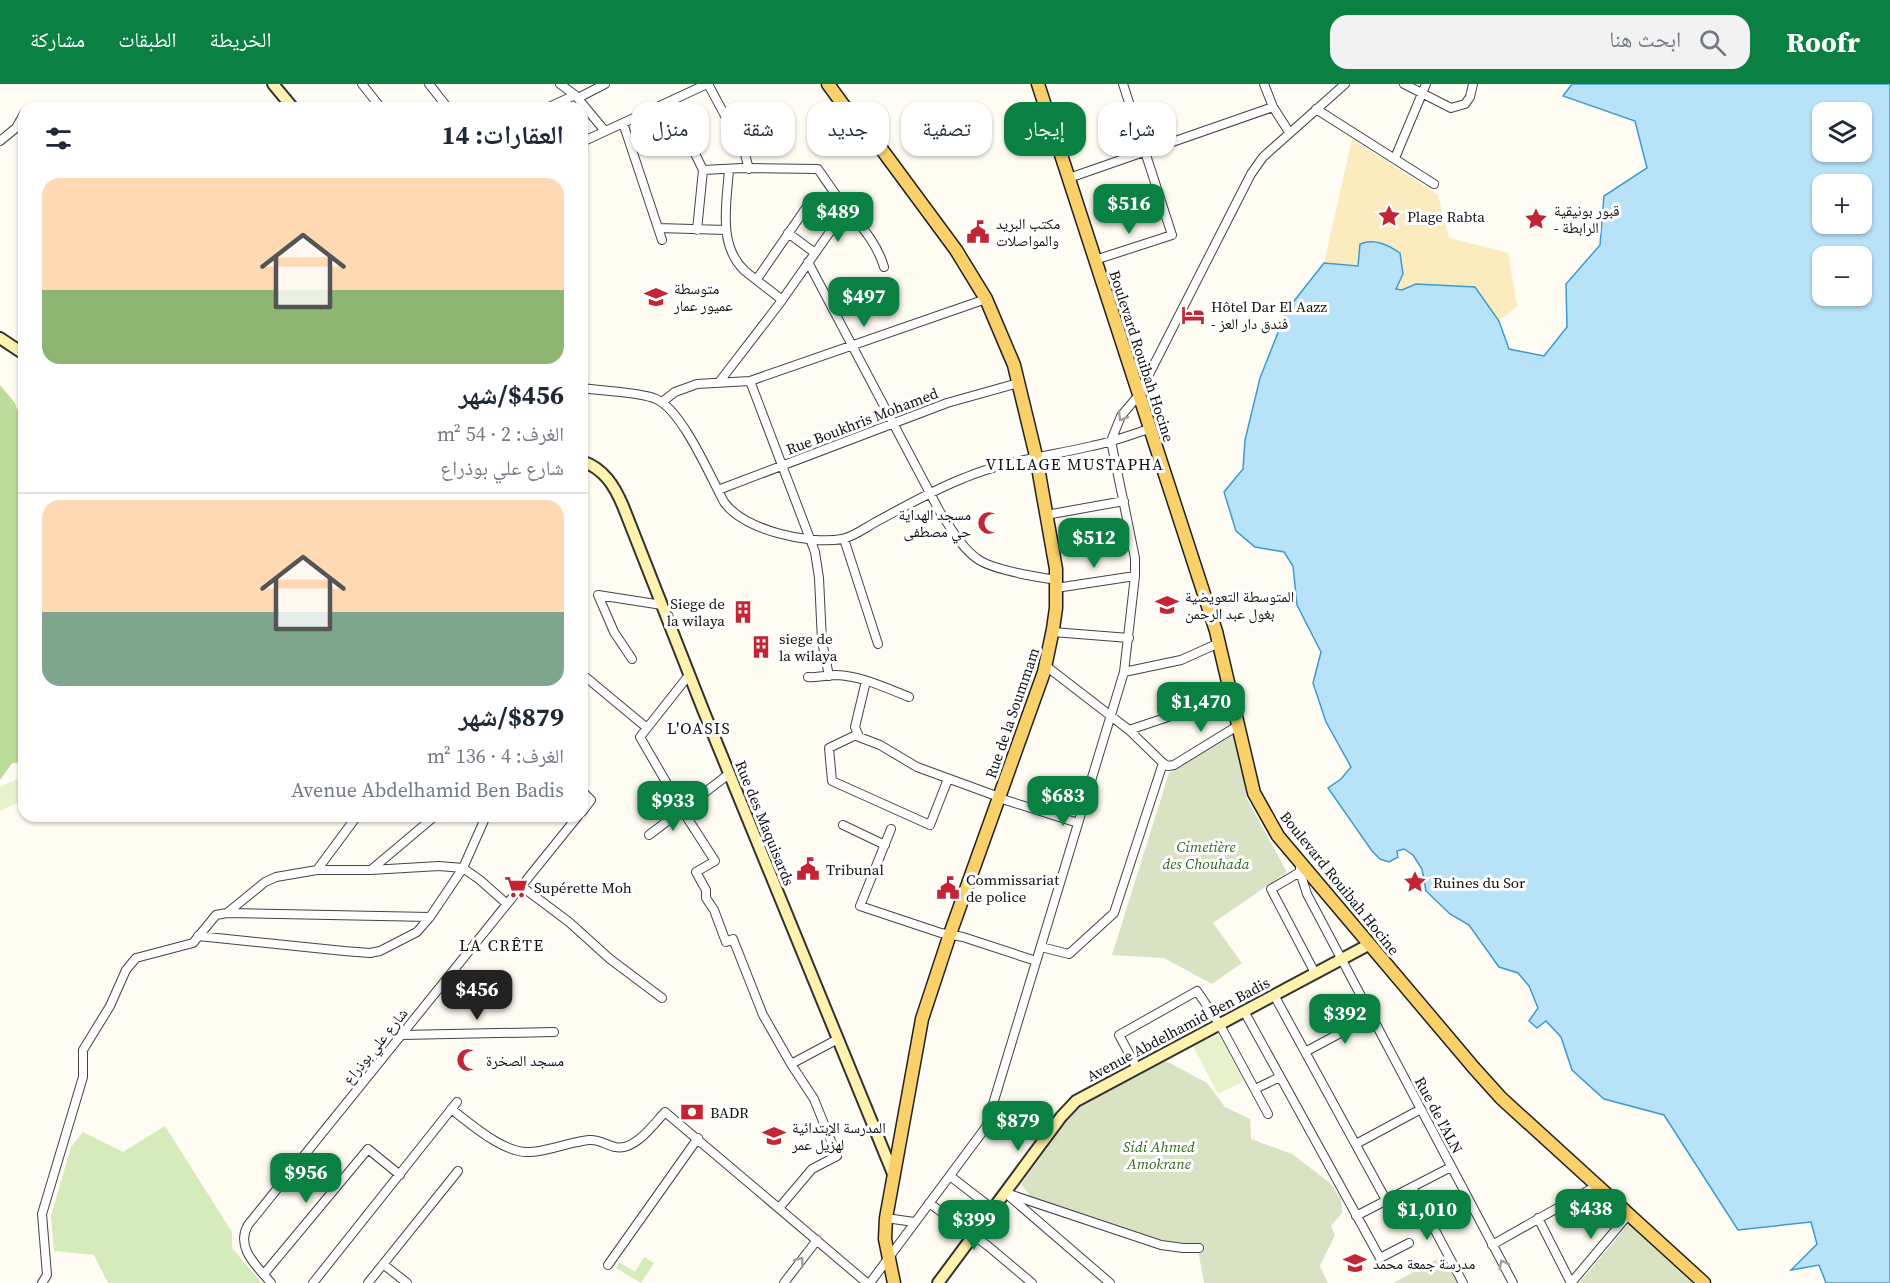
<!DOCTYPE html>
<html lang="ar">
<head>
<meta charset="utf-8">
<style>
	body { margin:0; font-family:"Source Serif 4","Noto Naskh Arabic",serif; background:#f2f2f3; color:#1f2937; direction:rtl; height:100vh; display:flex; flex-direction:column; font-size:22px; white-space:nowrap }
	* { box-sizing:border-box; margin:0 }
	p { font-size:20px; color:#747a83 }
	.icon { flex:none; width:33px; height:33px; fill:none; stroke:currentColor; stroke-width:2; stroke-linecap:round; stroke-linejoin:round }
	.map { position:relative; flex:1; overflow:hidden; direction:ltr }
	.details { position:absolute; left:18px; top:18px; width:570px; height:720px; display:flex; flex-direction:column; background:#fff; border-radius:18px; box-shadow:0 2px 4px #0004; direction:rtl }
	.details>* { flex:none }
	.hud { position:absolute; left:606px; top:18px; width:570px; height:54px; direction:rtl; display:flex; gap:12px }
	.tools { position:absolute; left:1812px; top:18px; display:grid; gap:12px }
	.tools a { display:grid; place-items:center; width:60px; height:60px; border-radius:12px; background:#fff; box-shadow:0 2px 4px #0004; font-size:30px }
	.price { position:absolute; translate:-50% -51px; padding:0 14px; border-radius:12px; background:#0b8043; color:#fff; font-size:20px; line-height:39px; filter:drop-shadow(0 2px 3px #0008) }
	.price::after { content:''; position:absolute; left:50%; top:36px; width:18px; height:14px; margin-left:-9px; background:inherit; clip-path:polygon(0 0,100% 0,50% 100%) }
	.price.current { background:#222; color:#fff }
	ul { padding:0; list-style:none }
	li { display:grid; align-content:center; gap:12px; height:318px; padding:0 24px }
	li+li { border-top:2px solid #e0e1e3 }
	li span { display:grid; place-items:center; height:186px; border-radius:18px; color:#555 }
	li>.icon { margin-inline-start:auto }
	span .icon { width:108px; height:108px; fill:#fffc; stroke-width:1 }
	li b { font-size:26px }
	h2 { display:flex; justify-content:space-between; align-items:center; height:72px; padding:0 24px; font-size:26px }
	.tag { padding:0 21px; border-radius:18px; background:#fff; box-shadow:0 2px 4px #0004; font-size:21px; line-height:54px }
	.tag.current { background:#0b8043; color:#fff }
	header { display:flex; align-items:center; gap:36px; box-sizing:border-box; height:84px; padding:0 30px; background:#0b8043; color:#fff }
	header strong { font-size:28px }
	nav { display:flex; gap:33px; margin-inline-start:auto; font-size:21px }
	.search { width:420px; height:54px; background:#f2f2f3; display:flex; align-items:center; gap:15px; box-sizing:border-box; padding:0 21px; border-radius:18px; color:#747a83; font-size:22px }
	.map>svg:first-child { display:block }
	.green { fill:#d6ebbb }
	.forest { fill:#bbdc9a }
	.sand { fill:#fbebbf }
	.cemetery { fill:#d9e2c3 }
	.pitch { fill:#e7f2cd }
	.water { fill:#b7e2f7; stroke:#3d9bcf; stroke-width:1.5; fill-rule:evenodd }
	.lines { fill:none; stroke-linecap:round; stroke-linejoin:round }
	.minor-casing { stroke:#434343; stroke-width:10 }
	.secondary-casing { stroke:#323232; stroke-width:14 }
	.primary-casing { stroke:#212121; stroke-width:15 }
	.minor { stroke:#fff; stroke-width:8 }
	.secondary { stroke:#fff2ae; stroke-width:10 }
	.primary { stroke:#f9d069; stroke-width:12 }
	.oneway { stroke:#9f9f9f }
	.labels { text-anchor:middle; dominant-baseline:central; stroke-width:6; stroke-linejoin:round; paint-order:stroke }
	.poi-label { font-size:15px; fill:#101010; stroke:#fff; text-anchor:start }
	.street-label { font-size:15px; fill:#101010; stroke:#fff }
	.park-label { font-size:15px; font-style:italic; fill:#316a1e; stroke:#fff }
	.neighbourhood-label { font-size:16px; letter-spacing:1.5px; fill:#101010; stroke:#fff }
</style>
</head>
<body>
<header>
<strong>Roofr</strong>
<div class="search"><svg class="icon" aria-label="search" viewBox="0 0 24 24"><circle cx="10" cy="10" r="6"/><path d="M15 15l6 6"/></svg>ابحث هنا</div>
<nav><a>الخريطة</a><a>الطبقات</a><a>مشاركة</a></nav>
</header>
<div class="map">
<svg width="1890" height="1199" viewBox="0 0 1890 1199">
	<rect width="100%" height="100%" fill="#fffcf3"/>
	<path class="green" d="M165 1042 232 1148V1164L262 1199H108L94 1171 54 1167 51 1132 71 1063 83 1048 123 1068Z
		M644 1173 654 1179 641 1199 616 1184 619 1178 635 1188Z"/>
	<path class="forest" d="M0 301 15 319 24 345V678L12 679 0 696Z"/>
	<path class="sand" d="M1352 55 1438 111 1449 154 1508 169 1517 222 1499 237 1475 203 1416 200 1402 206 1396 205 1360 160 1358 182 1324 179Z"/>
	<path class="cemetery" d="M1235 648 1247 715 1287 788 1213 839 1242 879 1212 900 1164 874 1112 871 1169 689Z
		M1166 977 1207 999 1225 1023 1250 1035 1251 1055 1292 1070 1330 1099 1341 1115 1342 1129 1331 1142 1335 1151 1320 1182 1328 1199H1204L1197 1160 1162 1157 1030 1112 1021 1100 1078 1022Z
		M1629 1140 1692 1199H1579Z
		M1443 1172 1457 1199H1393Z"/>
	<path class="pitch" d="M24 692V716L0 727V703Z
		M1219 950 1244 997 1218 1010 1193 962Z"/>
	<path class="water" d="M1572 0H1890V1199H1826L1819 1181 1791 1186 1817 1160 1811 1138 1738 1146 1664 1031 1604 1015 1572 986 1561 953 1546 937 1537 944 1529 937 1538 924 1529 902 1518 889 1499 883 1469 841 1450 830 1426 807 1422 785 1413 771 1404 765 1397 767 1398 773 1389 778 1380 775 1372 767 1328 704 1341 695 1351 683 1326 638 1313 599 1321 568 1297 521 1293 482 1284 468 1255 463 1236 447 1224 408 1243 385 1245 356 1260 294 1287 226 1324 179 1358 182 1360 160C1375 154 1388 161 1400 169L1403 190 1396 205 1402 206 1416 200 1475 203 1499 237 1509 265 1544 272 1567 243 1566 200 1600 161 1604 112 1647 84 1635 37 1563 12ZM1822 28H1862V68H1822ZM1822 100H1862V140H1822ZM1822 172H1862V212H1822Z"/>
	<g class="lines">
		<g class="minor-casing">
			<path id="minor" d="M362 0 381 24
				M429 0 448 24
				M560 0 575 11 605 47
				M708 0 744 67 749 85
				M1264 0 1273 23 1289 48
				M1404 0 1451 24 1465 20 1470 13 1473 0
				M578 14 605 0
				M667 19 685 49 703 86 697 146
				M547 24 575 11
				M1316 25 1434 100
				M623 39 662 156
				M0 57 16 44 24 30
				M582 58 707 0
				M1395 74 1426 0
				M729 85C727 118 717 161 745 187 757 197 770 206 782 216
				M703 86 742 84 818 85C827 98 836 112 846 124 861 142 877 159 884 183
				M1069 94 1273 23
				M658 144 726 146
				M788 149 815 169
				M1095 176 1172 151 1123 0
				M808 178 940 428C951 444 962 465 979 476 995 486 1037 493 1057 496
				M757 195 808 121
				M720 297 780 219 846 125
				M750 297 815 468 819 494 822 557 829 592
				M582 304C600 307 640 308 656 315 682 326 710 392 724 418 744 446 809 461 842 455 853 453 865 444 874 439 904 423 933 406 964 394 1005 377 1049 372 1092 362 1112 358 1130 351 1149 345
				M662 318 675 308 697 300 750 297 986 215
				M1111 357 1121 332 1138 312 1251 90 1263 73 1345 0
				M718 406 947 319 1018 299
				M1046 431 1124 417
				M844 455 878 560
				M1056 504 1135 492
				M1053 548 1129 554
				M632 575 614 548 598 511 662 521
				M1046 582 1129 646 1163 679
				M1124 588 1181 576 1219 559
				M582 590 647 644
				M689 591 640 653 684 729 715 777 696 788 706 806V814L714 826 726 858 733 855 763 931 791 980 814 1015 837 1072 812 1085 779 1124
				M808 593C818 594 827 591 836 591 862 592 886 604 909 613
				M866 597 855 643 859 653 880 661 917 683 999 713
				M1129 646 1174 631 1230 600
				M858 650 829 664 832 697 930 741 948 695
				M1163 679 1168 682 1174 681 1239 641
				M582 707 591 716 582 728
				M999 714 1078 739
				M843 741 885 761
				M891 745 860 822 941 849 963 853 1036 877
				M649 751 729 690
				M1300 779V788L1307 810 1513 1199
				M372 785 435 732
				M317 786 357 732
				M1300 788 1271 805 1315 889
				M521 802 569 838 610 875 662 914
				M227 829 430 833
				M198 852 344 867 370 869 380 867 417 848 430 833 463 784 486 732
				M1041 863 1069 870 1114 829 1163 679
				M1274 911 1386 1116
				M1244 927 1380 1174 1409 1159
				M401 951 554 948
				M1305 968 1372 932
				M791 980 838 955
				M1137 984 1119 951 1197 907 1220 941 1268 1030
				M1255 1005 1280 993
				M451 1025C471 1040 504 1070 530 1068 550 1067 569 1058 589 1056 599 1055 606 1061 615 1063 634 1068 654 1040 665 1028L867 1199
				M1356 1060 1421 1025
				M950 1092 994 1126
				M1412 1103 1463 1199
				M1006 1109 1161 1161 1183 1164H1199
				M1009 1112 1110 1199
				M929 1119 988 1162 1032 1199
				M1356 1132 1451 1083
				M886 1134 914 1138
				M1538 1134 1571 1199
				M1492 1161 1598 1101
				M383 1180 407 1199
				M608 1181 698 1054
				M264 1190 368 1065 400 1091
				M42 1199 47 1191 42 1130 83 993V966L110 922 126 886 136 874 193 859 216 831 227 829 265 798 276 793 317 786H371L439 782 463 784 480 796 507 820
				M271 1199C257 1182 235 1164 248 1141L578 732
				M313 1199 457 1018
				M368 1199 458 1087
				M784 1199 817 1156
				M870 1199 986 1043 1124 588 1135 492V474L1111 357
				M1571 1199 1629 1130"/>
		</g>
		<g class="secondary-casing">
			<path id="secondary" d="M273 0 293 24
				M0 254 24 270
				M582 377C604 385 614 401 623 422L704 628 894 1092
				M938 1199 1061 1033 1076 1017 1370 860"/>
		</g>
		<g class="primary-casing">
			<path id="primary" d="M828 0 844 22 877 59 956 166 986 215 1014 281 1036 372 1056 485V524L1053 545 1044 588 950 850 922 935 886 1134 885 1155 894 1199
				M1038 0 1216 547 1254 709 1278 752 1474 984 1501 1014 1704 1199"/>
		</g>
		<use href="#minor" class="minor"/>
		<use href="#secondary" class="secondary"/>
		<use href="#primary" class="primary"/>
	</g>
	<defs><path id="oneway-chevron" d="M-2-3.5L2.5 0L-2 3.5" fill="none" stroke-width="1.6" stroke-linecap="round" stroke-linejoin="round" transform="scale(1.5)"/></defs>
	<g class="oneway">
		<use href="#oneway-chevron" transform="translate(1122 333) rotate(121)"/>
		<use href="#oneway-chevron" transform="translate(800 1177) rotate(-53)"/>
		<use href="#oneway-chevron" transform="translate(1503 1180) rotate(-118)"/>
	</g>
	<defs>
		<g id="sight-bare" transform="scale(1.8)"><path d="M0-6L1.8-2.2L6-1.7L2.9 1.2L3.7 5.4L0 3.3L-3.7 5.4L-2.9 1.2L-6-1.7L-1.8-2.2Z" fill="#c32534" stroke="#fff" stroke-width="2.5" paint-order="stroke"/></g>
		<g id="civic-bare" transform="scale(1.8)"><path d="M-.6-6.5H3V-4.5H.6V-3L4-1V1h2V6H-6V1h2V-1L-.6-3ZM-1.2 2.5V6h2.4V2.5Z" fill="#c32534" stroke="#fff" stroke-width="2.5" paint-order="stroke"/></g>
		<g id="school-bare" transform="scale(1.8)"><path d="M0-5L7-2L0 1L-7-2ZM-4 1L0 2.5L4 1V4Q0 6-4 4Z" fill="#c32534" stroke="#fff" stroke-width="2.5" paint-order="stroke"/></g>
		<g id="hotel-bare" transform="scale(1.8)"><path d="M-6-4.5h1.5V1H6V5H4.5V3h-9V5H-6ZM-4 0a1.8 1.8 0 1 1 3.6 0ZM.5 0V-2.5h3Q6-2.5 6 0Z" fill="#c32534" stroke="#fff" stroke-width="2.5" paint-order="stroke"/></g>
		<g id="mosque-bare" transform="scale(1.8)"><path d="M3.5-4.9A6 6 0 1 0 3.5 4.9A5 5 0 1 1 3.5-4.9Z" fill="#c32534" stroke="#fff" stroke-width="2.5" paint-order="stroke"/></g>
		<g id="building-bare" transform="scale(1.8)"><path d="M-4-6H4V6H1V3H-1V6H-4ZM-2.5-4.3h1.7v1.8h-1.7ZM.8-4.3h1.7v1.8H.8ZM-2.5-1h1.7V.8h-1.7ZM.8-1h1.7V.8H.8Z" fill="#c32534" stroke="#fff" stroke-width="2.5" paint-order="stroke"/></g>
		<g id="supermarket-bare" transform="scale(1.8)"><path d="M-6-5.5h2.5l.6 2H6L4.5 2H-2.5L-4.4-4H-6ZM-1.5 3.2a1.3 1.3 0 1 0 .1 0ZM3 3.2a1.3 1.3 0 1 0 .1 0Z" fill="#c32534" stroke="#fff" stroke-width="2.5" paint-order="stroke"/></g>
		<g id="bank-bare" transform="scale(1.8)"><path d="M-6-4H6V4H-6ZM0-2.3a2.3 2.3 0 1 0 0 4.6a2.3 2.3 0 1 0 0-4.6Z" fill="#c32534" stroke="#fff" stroke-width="2.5" paint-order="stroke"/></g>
	</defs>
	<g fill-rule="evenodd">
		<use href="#sight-bare" x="1389" y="132"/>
		<use href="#sight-bare" x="1536" y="135"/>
		<use href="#civic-bare" x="978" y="148"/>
		<use href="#school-bare" x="656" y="213"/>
		<use href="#hotel-bare" x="1193" y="231"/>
		<use href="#mosque-bare" x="989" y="439"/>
		<use href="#school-bare" x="1167" y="521"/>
		<use href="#building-bare" x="743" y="528"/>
		<use href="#building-bare" x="761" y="563"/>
		<use href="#civic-bare" x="808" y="785"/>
		<use href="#sight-bare" x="1415" y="798"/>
		<use href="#supermarket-bare" x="516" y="803"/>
		<use href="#civic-bare" x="948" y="804"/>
		<use href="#mosque-bare" x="468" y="976"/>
		<use href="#bank-bare" x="692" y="1028"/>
		<use href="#school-bare" x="774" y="1052"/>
		<use href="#school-bare" x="1355" y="1179"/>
	</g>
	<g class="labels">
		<g class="poi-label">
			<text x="1554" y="126">قبور بونيقية<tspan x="1554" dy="17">- الرابطة</tspan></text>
			<text x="1407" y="132">Plage Rabta</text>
			<text x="996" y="139">مكتب البريد<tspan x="996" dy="17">والمواصلات</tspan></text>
			<text x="674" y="204">متوسطة<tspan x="674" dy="17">عميور عمار</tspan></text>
			<text x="1211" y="222">Hôtel Dar El Aazz<tspan x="1211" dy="17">- فندق دار العز</tspan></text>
			<text x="971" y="430" text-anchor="end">مسجد الهداية<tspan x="971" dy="17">حي مصطفى</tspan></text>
			<text x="1185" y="512">المتوسطة التعويضية<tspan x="1185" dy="17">بغول عبد الرحمن</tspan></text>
			<text x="725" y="519" text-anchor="end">Siege de<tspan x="725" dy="17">la wilaya</tspan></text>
			<text x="779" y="554">siege de<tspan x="779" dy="17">la wilaya</tspan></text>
			<text x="826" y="785">Tribunal</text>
			<text x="966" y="795">Commissariat<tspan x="966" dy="17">de police</tspan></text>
			<text x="1433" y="798">Ruines du Sor</text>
			<text x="534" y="803">Supérette Moh</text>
			<text x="486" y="976">مسجد الصخرة</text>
			<text x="710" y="1028">BADR</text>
			<text x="792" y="1043">المدرسة الإبتدائية<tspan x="792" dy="17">لهزيل عمر</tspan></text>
			<text x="1373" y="1179">مدرسة جمعة محمد</text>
		</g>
		<g class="street-label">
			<text transform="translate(1142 272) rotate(72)">Boulevard Rouibah Hocine</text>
			<text transform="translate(862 337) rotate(-21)">Rue Boukhris Mohamed</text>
			<text transform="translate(1012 629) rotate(-71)">Rue de la Soummam</text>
			<text transform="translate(765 739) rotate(68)">Rue des Maquisards</text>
			<text transform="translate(1340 799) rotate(51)">Boulevard Rouibah Hocine</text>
			<text transform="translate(1178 945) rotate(-28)">Avenue Abdelhamid Ben Badis</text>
			<text transform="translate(375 962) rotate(-51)">شارع علي بوذراع</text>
			<text transform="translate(1439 1031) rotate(62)">Rue de l'ALN</text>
		</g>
		<g class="park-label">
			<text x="1206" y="762">Cimetière<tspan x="1206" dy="17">des Chouhada</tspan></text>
			<text x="1159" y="1062">Sidi Ahmed<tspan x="1159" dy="17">Amokrane</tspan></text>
		</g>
		<g class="neighbourhood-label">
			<text x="1075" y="380">VILLAGE MUSTAPHA</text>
			<text x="699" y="644">L'OASIS</text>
			<text x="502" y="861">LA CRÊTE</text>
		</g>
	</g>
</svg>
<div class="tools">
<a><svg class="icon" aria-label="layers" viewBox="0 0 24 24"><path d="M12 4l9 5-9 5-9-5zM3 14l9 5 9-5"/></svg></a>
<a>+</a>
<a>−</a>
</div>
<b class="price" style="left:1129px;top:151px">$516</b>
<b class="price" style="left:838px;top:159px">$489</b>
<b class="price" style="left:864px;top:244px">$497</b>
<b class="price" style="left:1094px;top:485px">$512</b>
<b class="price" style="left:1201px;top:649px">$1,470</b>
<b class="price" style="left:1063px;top:743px">$683</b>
<b class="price" style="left:673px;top:748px">$933</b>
<b class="price current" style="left:477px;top:937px">$456</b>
<b class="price" style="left:1345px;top:961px">$392</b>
<b class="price" style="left:1018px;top:1068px">$879</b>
<b class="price" style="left:306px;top:1120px">$956</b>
<b class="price" style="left:1591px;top:1156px">$438</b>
<b class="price" style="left:1427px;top:1157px">$1,010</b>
<b class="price" style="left:974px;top:1167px">$399</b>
<div class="hud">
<a class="tag">شراء</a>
<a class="tag current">إيجار</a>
<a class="tag">تصفية</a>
<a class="tag">جديد</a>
<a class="tag">شقة</a>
<a class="tag">منزل</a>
</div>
<section class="details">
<h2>العقارات: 14<svg class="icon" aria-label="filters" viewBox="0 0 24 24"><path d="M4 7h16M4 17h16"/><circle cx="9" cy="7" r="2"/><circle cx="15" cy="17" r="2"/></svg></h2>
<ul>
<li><span style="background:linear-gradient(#ffd9b3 60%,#8fb573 0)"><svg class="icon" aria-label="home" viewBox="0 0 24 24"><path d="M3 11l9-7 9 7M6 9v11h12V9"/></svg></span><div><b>$456/شهر</b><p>الغرف: 2 · 54 m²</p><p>شارع علي بوذراع</p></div></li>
<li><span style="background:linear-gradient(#ffd9b3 60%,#7fa58c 0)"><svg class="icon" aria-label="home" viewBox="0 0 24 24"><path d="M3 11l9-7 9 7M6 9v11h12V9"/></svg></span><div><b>$879/شهر</b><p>الغرف: 4 · 136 m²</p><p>Avenue Abdelhamid Ben Badis</p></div></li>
</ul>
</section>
</div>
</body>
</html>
